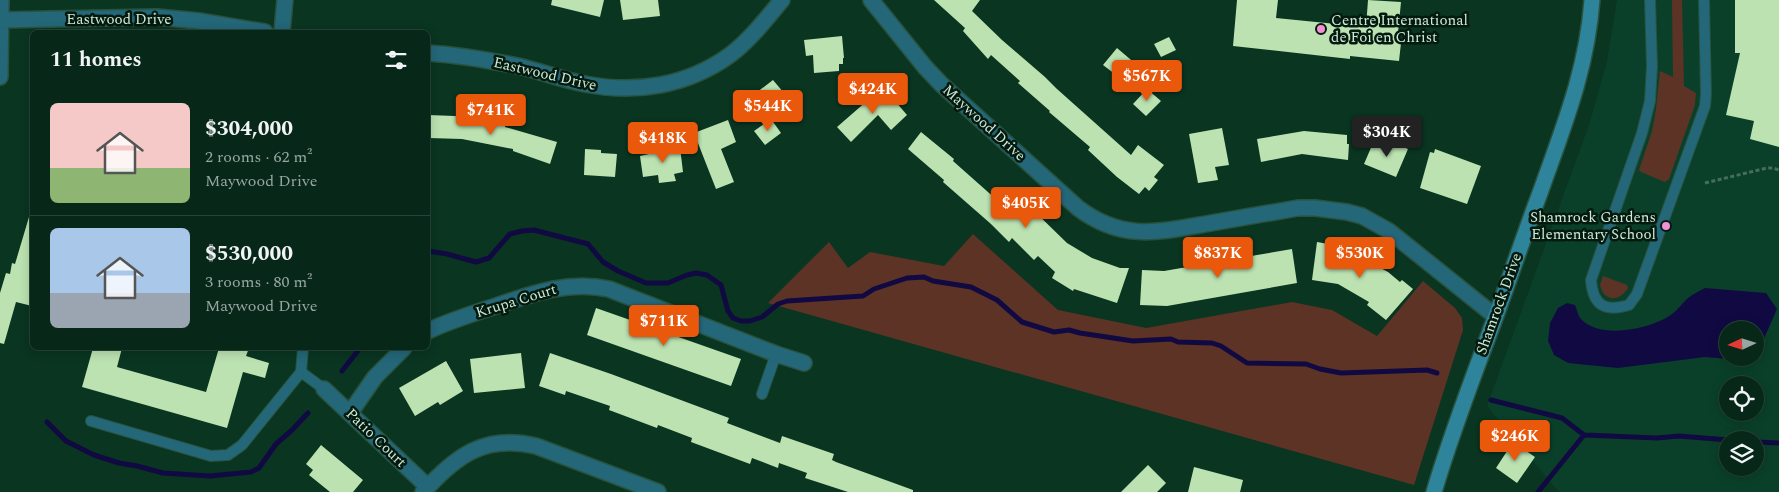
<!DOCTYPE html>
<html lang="en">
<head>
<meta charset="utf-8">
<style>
	body { margin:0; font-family:Spectral,serif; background:#103022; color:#f1f3f6; height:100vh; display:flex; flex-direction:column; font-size:19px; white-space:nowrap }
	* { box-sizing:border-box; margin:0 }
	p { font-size:16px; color:#98a6a2 }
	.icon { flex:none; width:28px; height:28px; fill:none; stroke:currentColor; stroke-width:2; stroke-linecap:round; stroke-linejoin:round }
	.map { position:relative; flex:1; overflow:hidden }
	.drawer { position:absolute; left:30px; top:30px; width:400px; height:320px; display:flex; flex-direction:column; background:#072819; border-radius:8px; box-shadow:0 2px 12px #0003,0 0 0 1px #284438 }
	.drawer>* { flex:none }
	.needle { width:32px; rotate:266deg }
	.buttons { position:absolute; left:1719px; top:321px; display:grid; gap:10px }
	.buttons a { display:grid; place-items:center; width:45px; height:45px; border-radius:50%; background:#072819; box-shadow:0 2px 12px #0003,0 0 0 1px #284438; font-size:25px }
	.price { position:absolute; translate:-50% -42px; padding:0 11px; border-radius:5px; background:#ea580c; color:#fff; font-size:16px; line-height:32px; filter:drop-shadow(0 1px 2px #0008) }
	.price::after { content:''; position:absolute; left:50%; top:30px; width:15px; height:11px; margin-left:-8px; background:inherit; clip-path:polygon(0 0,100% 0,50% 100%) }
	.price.on { background:#222; color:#fff }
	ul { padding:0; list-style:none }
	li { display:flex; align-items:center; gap:15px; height:125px; padding:0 20px }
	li+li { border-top:1px solid #284438 }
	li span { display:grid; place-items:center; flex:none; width:140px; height:100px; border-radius:8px; color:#555 }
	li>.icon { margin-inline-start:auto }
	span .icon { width:60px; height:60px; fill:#fffc; stroke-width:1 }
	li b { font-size:21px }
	h2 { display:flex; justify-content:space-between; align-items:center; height:60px; padding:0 20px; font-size:21px }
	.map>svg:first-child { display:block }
	.built { fill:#0a4029; fill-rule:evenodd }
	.green { fill:#5d3326 }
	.water { fill:#110a42 }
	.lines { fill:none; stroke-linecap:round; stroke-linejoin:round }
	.stream { stroke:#110a42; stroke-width:5 }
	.building { fill:#bce2b1 }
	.lane-casing { stroke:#29523e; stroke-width:12 }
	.street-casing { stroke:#29523e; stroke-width:18 }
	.secondary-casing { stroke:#29523e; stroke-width:18 }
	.path { stroke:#476e5b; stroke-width:3; stroke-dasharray:4 2.5; stroke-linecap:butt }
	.lane { stroke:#236778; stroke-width:10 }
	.street { stroke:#236778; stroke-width:15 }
	.secondary { stroke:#2e849b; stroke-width:15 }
	.poi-dot { fill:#f291d6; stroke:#041a0e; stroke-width:2 }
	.labels { text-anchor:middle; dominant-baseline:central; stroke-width:5; stroke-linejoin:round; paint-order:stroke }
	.street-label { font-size:15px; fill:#ceead8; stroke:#041a0e }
	.poi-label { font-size:15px; fill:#ceead8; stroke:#041a0e; text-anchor:start }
</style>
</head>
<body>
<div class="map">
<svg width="1779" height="492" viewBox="0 0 1779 492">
	<rect width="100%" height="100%" fill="#093521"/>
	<path class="built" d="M1617 0H1779V492H1559L1487 406 1590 122 1607 61ZM1728 330H1755V358H1728ZM1728 385H1755V412H1728ZM1728 440H1755V468H1728Z"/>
	<path class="green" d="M1672 0H1682L1684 86 1696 93 1695 105 1669 179 1665 182 1641 172 1639 170 1652 131 1656 109 1660 71 1673 77Z
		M973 234 1058 310 1146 328 1292 302 1332 310 1377 336 1423 281 1455 308 1462 318 1463 330 1414 485 768 303 829 242 848 268 870 252 944 266Z
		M1603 276 1627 285 1628 288C1619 302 1604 302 1600 285Z"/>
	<path class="water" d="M1705 288 1766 293 1777 309 1759 350 1755 352V330H1728V358H1745L1740 360 1705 357 1618 368 1568 363 1554 355 1548 341 1550 323 1558 308 1567 303 1575 305C1577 309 1578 316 1581 319 1600 340 1652 329 1672 314 1678 310 1682 303 1688 298 1693 294 1699 291 1705 288Z"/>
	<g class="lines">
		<path class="stream" d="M428 251 447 254 476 262 489 258 510 234 522 231 534 230 588 244 603 262 618 271 646 283H668L687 275 696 273 707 275 721 285 728 311 733 318 741 321H750L762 317 778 304 787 301 863 296 874 289 907 278 924 277 933 281 971 287 997 300 1022 322 1054 332 1069 330 1080 333 1133 341 1171 339 1178 342 1212 343 1221 346 1247 363 1306 364 1320 369 1341 373 1427 370 1437 373
			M342 371 360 348
			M1491 400 1562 418 1584 435 1657 438 1679 436 1728 440
			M47 422 66 441 94 455 119 463 137 466 163 473 210 476 251 472 259 468 276 444 292 430 308 413
			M1755 442 1779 443
			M1538 492 1584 435"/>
	</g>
	<path class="building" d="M552 0H604L600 17 551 5Z
		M620 0H658L660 16 623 20Z
		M934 0H980L972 11 1002 40 1045 77 1057 89 1131 155 1138 145 1164 165 1154 177 1158 180 1149 191 1145 187 1139 194 1117 177 1088 150 1090 147 1049 112 1050 111 1018 83 1020 81 991 55 988 59 963 31 965 28Z
		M1237 0H1278L1276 18 1366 27 1368 0 1401 2 1397 43H1401L1399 61 1350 56V59L1233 46Z
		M1735 0H1779V147L1750 139 1754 121 1726 115 1740 53H1735Z
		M842 36 844 58H843V64H839V71L814 73 813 55 806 56 804 40Z
		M1169 37 1176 50 1161 57 1154 44Z
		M1117 48 1137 65 1124 81 1103 65Z
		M773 80 789 99 767 116 752 96Z
		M883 87 907 115 891 130 878 115 851 142 837 127Z
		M1147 89 1161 101 1146 116 1133 104Z
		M428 115 455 116 505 125V127L557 142 550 164 513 151V149L462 139 428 138Z
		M771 119 781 133 765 145 754 131Z
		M728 120 736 142 721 149 734 182 716 189 694 133Z
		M1222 128 1229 165 1215 167 1218 180 1198 183 1189 134Z
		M1304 131 1347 135V144H1349L1348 160 1302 154 1261 162 1257 139Z
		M921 132 954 159 953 161 1006 208 1016 197 1029 209 1030 207 1067 243 1092 258 1120 268H1129L1117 303 1074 289 1073 291 1052 278 1055 272 1038 256 1034 260 1012 238 1009 242 991 224 943 182 944 180 908 149Z
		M1391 142 1408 149 1396 177 1364 164 1373 143 1388 148Z
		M680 147 683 172 674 174 676 181 659 183 658 175 643 177 640 156 649 154 648 151Z
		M585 149 601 150V153L617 154 615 177 584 175Z
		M1435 149 1481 166 1467 204 1420 188 1430 152 1434 153Z
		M29 217 32 218V306L16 302 4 344 0 343V293L6 273 10 274 12 263 15 264Z
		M1317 242 1340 246V250L1360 261 1362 258 1388 272 1400 282 1402 280 1413 289 1386 320 1367 305 1369 302 1338 284 1312 280Z
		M1292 249 1297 283 1167 306 1140 305 1142 270 1164 271Z
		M596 308 741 359 731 386 587 335Z
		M93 348H122L117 367 206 392 219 348H249L246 356 269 363 265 378 243 372 227 428 82 387Z
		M521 353 525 388 474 393 470 359Z
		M550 353 611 374 729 418 727 423 780 443 782 436 834 454 832 460 836 462 913 490V492H848L805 478 807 473 779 463 778 468 752 458 750 464 691 442 692 438 658 425 657 428 609 410 610 406 566 391 565 395 539 386Z
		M446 361 463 391 440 405 438 402 415 416 399 388Z
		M1513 442 1535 457 1517 483 1496 468Z
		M321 445 363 480 353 492H330L309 475 313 470 306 464Z
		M1148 465 1166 483 1157 492H1121Z
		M1194 467 1243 480 1240 492H1188Z"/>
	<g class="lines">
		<g class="lane-casing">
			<path id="lane" d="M1650 0 1652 66 1650 101 1642 133 1591 280C1593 306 1605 312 1629 305L1637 294 1705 106 1706 94 1704 0
				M301 372 303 348
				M762 394 776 354
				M91 421 211 456 228 455 242 445 301 372 324 389"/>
		</g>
		<g class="street-casing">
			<path id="street" d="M871 0 925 67 942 85 1078 208C1123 242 1159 232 1211 223 1240 218 1269 213 1298 208H1315L1347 212 1362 216 1389 231 1495 316
				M0 20 157 17 199 21 265 32
				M282 32 285 0
				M428 53C458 55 488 60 518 66 540 71 562 80 585 84 636 94 687 86 730 55 750 40 766 19 782 0
				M0 77 1 0
				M428 331C449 321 471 314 493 307 531 294 568 280 609 289L776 354 804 363
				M324 389 428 487
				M350 413 375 377 404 348
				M423 492C456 456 484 434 536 446L658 492"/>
		</g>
		<g class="secondary-casing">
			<path id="secondary" d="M1434 492C1451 434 1473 377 1494 321 1510 278 1524 235 1540 193 1563 128 1587 70 1592 0"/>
		</g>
		<path class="path" d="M1705 183 1767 168H1773L1779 170"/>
		<use href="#lane" class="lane"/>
		<use href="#street" class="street"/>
		<use href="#secondary" class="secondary"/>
	</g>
	<g class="poi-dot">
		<circle cx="1321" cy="29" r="5"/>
		<circle cx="1666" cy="226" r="5"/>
	</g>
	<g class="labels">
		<g class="street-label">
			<text x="119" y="19">Eastwood Drive</text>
			<text transform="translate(545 74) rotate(13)">Eastwood Drive</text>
			<text transform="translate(984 123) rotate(42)">Maywood Drive</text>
			<text transform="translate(516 301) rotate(-17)">Krupa Court</text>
			<text transform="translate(1499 304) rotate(-70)">Shamrock Drive</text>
			<text transform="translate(376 438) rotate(44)">Patio Court</text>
		</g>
		<g class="poi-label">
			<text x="1331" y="20">Centre International<tspan x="1331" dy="17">de Foi en Christ</tspan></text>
			<text x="1656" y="217" text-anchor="end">Shamrock Gardens<tspan x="1656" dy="17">Elementary School</tspan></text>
		</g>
	</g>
</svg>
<div class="buttons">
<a><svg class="needle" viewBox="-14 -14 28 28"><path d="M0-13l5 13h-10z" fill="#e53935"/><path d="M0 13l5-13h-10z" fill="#98a6a2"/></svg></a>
<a><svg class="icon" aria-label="locate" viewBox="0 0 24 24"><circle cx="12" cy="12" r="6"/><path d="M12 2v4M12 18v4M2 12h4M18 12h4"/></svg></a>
<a><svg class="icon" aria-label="layers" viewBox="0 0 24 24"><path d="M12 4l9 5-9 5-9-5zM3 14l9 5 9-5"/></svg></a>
</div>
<b class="price" style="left:1147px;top:102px">$567K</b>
<b class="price" style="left:873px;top:115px">$424K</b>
<b class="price" style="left:768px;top:132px">$544K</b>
<b class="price" style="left:491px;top:136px">$741K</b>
<b class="price on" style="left:1387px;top:158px">$304K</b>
<b class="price" style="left:663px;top:164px">$418K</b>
<b class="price" style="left:1026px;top:229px">$405K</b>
<b class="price" style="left:1218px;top:279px">$837K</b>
<b class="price" style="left:1360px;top:279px">$530K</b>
<b class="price" style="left:664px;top:347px">$711K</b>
<b class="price" style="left:1515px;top:462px">$246K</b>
<section class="drawer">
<h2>11 homes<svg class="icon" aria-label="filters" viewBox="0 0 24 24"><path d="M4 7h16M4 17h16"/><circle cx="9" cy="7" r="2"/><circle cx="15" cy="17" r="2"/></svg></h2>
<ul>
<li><span style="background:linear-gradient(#f6c9c9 65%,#8fb573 0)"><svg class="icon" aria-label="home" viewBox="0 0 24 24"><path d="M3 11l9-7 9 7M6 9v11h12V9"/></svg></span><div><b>$304,000</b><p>2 rooms · 62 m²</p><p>Maywood Drive</p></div></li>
<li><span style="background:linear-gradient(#a9c7e8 65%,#9aa5b1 0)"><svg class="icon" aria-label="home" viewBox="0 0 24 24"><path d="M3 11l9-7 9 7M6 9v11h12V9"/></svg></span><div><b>$530,000</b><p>3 rooms · 80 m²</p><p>Maywood Drive</p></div></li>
</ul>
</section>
</div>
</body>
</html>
